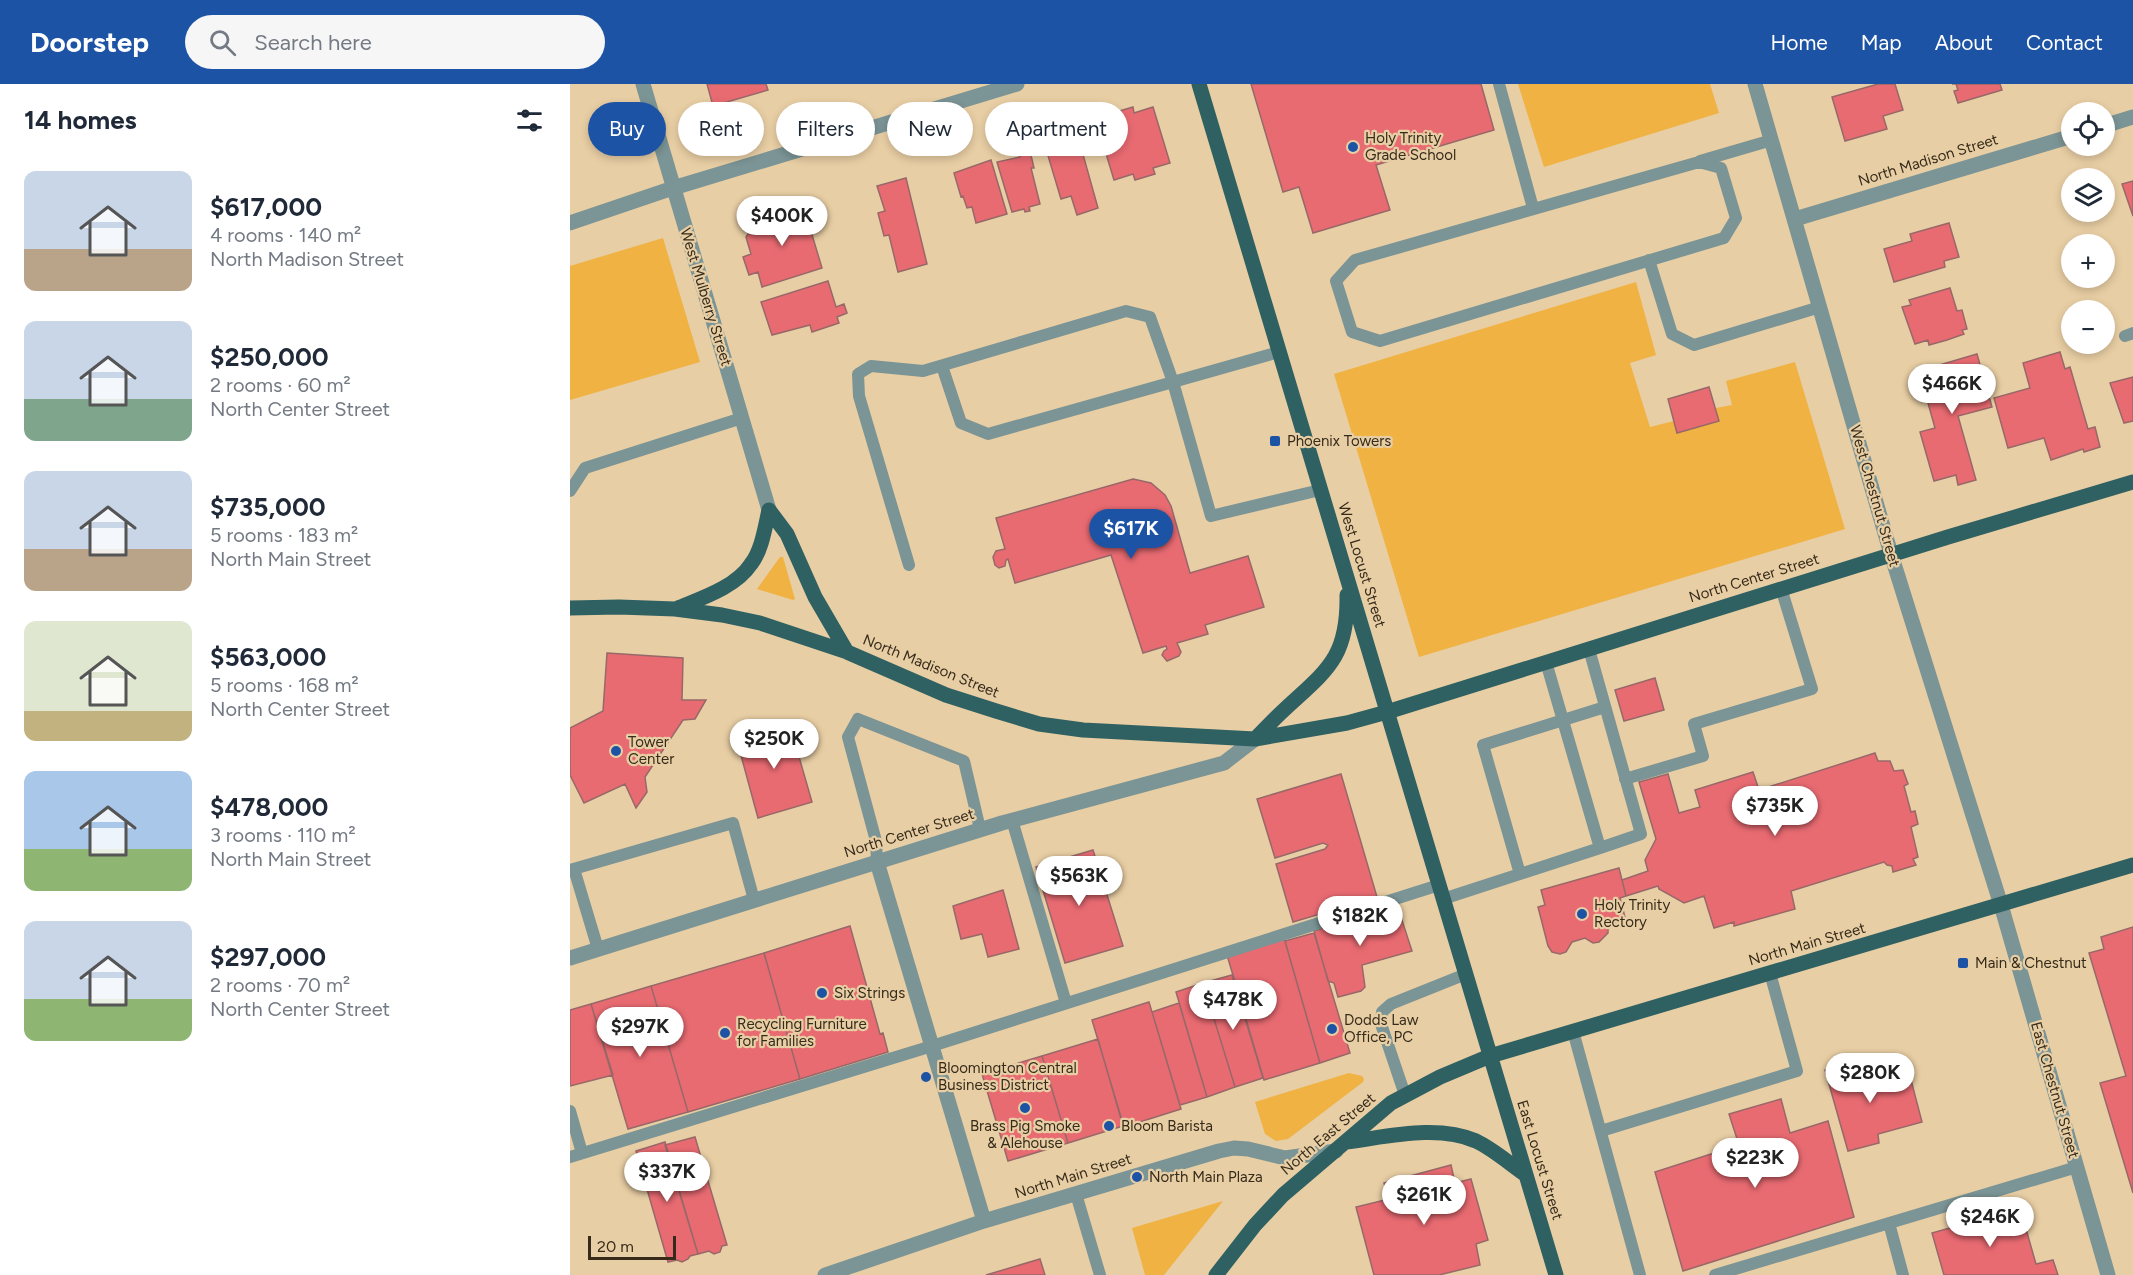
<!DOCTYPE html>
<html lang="en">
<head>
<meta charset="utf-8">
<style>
	body { margin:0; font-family:Figtree,sans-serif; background:#f6f6f7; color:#1f2937; height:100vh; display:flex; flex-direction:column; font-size:22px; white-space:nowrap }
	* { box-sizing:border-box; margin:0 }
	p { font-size:20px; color:#747a83 }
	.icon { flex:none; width:33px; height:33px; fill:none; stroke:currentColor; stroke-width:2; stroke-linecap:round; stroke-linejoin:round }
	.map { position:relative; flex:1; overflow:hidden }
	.sheet { display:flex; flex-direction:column; background:#fff; width:570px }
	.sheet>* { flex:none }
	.banner { position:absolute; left:18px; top:18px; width:570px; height:54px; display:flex; gap:12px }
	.controls { position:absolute; left:1491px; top:18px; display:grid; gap:12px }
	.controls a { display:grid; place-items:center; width:54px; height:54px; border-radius:50%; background:#fff; box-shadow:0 3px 9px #0003; font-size:30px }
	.scale { position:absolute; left:18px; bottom:15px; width:88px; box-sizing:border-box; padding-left:6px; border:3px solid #362b1b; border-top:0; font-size:16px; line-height:21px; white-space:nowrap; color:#362b1b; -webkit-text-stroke:4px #e8cea4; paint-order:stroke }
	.price { position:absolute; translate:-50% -51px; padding:0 14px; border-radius:21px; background:#fff; color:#222; font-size:20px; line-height:39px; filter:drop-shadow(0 2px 3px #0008) }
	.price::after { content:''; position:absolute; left:50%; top:36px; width:18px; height:14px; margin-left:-9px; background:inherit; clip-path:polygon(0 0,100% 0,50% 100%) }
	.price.active { background:#1d53a5; color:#fff }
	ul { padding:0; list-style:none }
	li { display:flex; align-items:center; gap:18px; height:150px; padding:0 24px }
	li span { display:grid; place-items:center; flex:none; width:168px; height:120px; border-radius:12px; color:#555 }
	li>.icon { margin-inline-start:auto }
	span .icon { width:72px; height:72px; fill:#fffc; stroke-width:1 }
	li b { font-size:26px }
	h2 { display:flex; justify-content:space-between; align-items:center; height:72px; padding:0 24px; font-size:26px }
	.pill { padding:0 21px; border-radius:27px; background:#fff; box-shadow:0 3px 9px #0003; font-size:21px; line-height:54px }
	.pill.active { background:#1d53a5; color:#fff }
	header { display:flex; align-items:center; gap:36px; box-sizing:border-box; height:84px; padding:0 30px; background:#1d53a5; color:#fff }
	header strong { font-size:28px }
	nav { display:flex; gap:33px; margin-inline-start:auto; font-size:21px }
	.search { width:420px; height:54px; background:#f6f6f7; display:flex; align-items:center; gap:15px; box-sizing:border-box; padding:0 21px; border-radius:33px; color:#747a83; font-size:22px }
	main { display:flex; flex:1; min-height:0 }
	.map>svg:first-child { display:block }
	.green { fill:#efb243 }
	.building { fill:#e96b72; stroke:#986868; stroke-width:1.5 }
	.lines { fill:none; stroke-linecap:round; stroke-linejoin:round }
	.service { stroke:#7b9495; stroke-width:12 }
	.minor { stroke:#7b9495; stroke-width:15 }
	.primary { stroke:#2f6062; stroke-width:15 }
	.poi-dot { fill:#1d53a5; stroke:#e8cea4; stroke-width:2 }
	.labels { text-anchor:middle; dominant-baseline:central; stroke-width:4.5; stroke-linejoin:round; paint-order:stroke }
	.poi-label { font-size:15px; fill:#362b1b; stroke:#e8cea4; text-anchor:start }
	.street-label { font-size:15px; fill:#362b1b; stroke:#e8cea4 }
</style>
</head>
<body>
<header>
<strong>Doorstep</strong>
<div class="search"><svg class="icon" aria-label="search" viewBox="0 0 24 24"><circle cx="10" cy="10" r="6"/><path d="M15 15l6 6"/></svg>Search here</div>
<nav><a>Home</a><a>Map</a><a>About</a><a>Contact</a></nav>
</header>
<main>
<section class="sheet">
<h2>14 homes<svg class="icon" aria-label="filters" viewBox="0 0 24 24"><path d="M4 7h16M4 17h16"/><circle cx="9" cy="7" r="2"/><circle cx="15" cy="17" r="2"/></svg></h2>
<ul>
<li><span style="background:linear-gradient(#c9d6e8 65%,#b9a48a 0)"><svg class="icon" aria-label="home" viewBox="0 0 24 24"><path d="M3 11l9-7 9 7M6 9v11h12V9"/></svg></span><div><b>$617,000</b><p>4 rooms · 140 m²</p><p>North Madison Street</p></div></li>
<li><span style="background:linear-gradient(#c9d6e8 65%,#7fa58c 0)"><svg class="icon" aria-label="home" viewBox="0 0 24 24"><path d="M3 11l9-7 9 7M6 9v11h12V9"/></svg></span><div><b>$250,000</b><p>2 rooms · 60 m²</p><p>North Center Street</p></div></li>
<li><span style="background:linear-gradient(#c9d6e8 65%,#b9a48a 0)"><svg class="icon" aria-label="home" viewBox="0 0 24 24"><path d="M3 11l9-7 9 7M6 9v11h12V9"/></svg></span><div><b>$735,000</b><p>5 rooms · 183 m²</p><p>North Main Street</p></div></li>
<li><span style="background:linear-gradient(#dfe7d0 75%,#c2b280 0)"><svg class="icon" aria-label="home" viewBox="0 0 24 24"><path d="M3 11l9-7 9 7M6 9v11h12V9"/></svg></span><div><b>$563,000</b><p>5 rooms · 168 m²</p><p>North Center Street</p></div></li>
<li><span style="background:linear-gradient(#a9c7e8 65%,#8fb573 0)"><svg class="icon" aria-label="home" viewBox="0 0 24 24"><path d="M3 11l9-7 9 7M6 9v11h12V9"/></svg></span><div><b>$478,000</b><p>3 rooms · 110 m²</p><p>North Main Street</p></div></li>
<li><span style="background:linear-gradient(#c9d6e8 65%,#8fb573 0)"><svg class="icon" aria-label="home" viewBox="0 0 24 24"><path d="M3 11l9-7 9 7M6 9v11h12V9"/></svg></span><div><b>$297,000</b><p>2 rooms · 70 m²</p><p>North Center Street</p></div></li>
</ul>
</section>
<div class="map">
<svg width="1563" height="1191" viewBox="0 0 1563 1191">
	<rect width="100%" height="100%" fill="#e8cea4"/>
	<path class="green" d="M948 0H1140L1149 29 974 83Z
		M93 154 130 278 0 316V182Z
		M1066 198 1086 271 1060 279 1080 343 1104 337 1108 349 1149 337 1146 324 1162 321 1156 297 1225 278 1275 445 849 573 764 290Z
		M210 473H213L225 515 223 516 187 505Z
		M779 989 792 992 794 995 793 998 718 1055 706 1057 695 1050 685 1018Z
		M653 1117 594 1191H575L562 1144Z"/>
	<path class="building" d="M137 0H196L198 6 143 22Z
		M681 0H911L924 46 806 81 820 126 743 149 729 103 713 108Z
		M1308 0H1325L1333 26 1313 32 1317 45 1275 57 1262 13Z
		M1382 0H1430L1432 6 1388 19 1384 7 1388 6 1386 0Z
		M563 23 564 29 583 23 600 79 583 84 585 90 565 96 563 90 544 96 527 40 548 34 546 28Z
		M489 49 491 54 507 49 528 124 507 131 501 112 491 115 476 65 483 63 480 52Z
		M460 67 464 84H461L470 120 459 123 460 127 455 128 454 125 442 128 427 78 450 73 449 70Z
		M421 76 437 130 406 139 402 123 397 124 393 112 391 113 384 89Z
		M336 94 357 180 328 188 319 151 314 152 308 129 315 127 307 102Z
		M1563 97V132L1552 100Z
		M217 119 220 129 234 124 252 184 192 203 188 188 179 191 173 173 181 170 176 153 184 141 199 136 196 126Z
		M1379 139 1389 173 1374 177 1375 183 1324 198 1314 165 1342 157 1340 150Z
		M258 197 266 223 274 220 277 229 267 233 269 239 242 248 240 241 202 251 191 218Z
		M1380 204 1387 227 1392 226 1397 245 1392 246 1394 250 1377 256 1359 261 1358 256 1345 260 1332 223 1341 221 1339 216Z
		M1490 268 1495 285 1500 283 1518 345 1525 343 1530 363 1514 368 1513 365 1481 376 1474 354 1438 364 1424 314 1460 304 1453 279Z
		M1407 270 1422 323 1388 332 1406 396 1388 401 1386 391 1364 397 1350 348 1365 344 1349 287Z
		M1563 293V337L1554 339 1540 299Z
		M1139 303 1149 337 1107 349 1098 315Z
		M563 395 581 399 595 411 601 422 620 489 678 472 694 523 635 541 638 550 607 559 611 568 609 572 597 577 592 571 594 567 597 565 596 562 573 569 541 471 445 499 438 475 436 476 435 482 429 484 425 481 423 473 426 467 435 465 426 434Z
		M37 569 113 574 112 616H136L125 635 113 636 75 693 77 708 66 724 55 700 14 719 0 691V644L33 627Z
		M1085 594 1094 626 1054 637 1045 606Z
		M219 638 242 718 188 734 166 653Z
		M1305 669 1308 677H1320L1324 687 1333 686 1338 700 1334 702 1341 728 1345 727 1348 740 1341 743 1348 773 1343 775 1346 781 1323 788 1322 782 1317 781 1314 778 1221 807 1225 825 1164 842V838L1144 844 1134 812 1114 819 1089 805 1088 802 1056 812 1052 796 1078 787 1075 776 1086 755 1069 698 1098 690 1109 729 1130 723 1125 706 1183 688 1189 706Z
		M771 690 807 813 723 838 706 780 755 765 758 761 753 759 705 774 687 715Z
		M523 766 553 862 495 879 466 783Z
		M1049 784 1056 812 1050 814 1056 837 1038 843V849L1029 858 1023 859 1015 854 1002 858 996 868 990 870 982 868 978 862 968 823 975 821 971 806Z
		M433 806 449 865 418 873 412 850 391 855 383 822Z
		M827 821 842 867 792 881 795 903 791 907 768 913 764 899 758 897 744 847Z
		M280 842 310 950 313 949 318 968 230 995 194 869Z
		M1563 843V1109L1530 999 1556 992 1519 869 1534 865 1531 853Z
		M744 849 780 969 750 979 715 857Z
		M714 854 750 979 694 996 657 871Z
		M194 869 230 995 118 1028 81 902Z
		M662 891 693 994 665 1003 633 899Z
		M633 899 665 1003 637 1013 606 908Z
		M81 902 118 1028 58 1045 21 920Z
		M579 918 611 1025 554 1043 522 936Z
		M609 919 637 1013 610 1021 582 928Z
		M21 920 43 991 0 1002V926Z
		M528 955 553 1042 498 1059 472 972Z
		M472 972 498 1059 438 1077 412 990Z
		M1299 973 1309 1005 1341 996 1352 1038 1308 1050 1309 1059 1278 1067 1255 986Z
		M1211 1015 1220 1049 1258 1037 1284 1133 1113 1187 1085 1088 1169 1061 1159 1030Z
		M125 1053 157 1161 152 1162 150 1168 144 1170 139 1167 128 1170 95 1061Z
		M95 1058 128 1170 120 1172 118 1175 112 1178 107 1176 98 1178 66 1067Z
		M881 1081 885 1099 901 1095 918 1156 906 1160 910 1181 869 1191H804L786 1123 819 1115 814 1099Z
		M1450 1124 1466 1180 1483 1176 1488 1191H1374L1362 1149Z
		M470 1175 475 1191H416Z"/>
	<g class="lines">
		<path class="service" d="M929 0 963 124
			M1130 77 1202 56
			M1129 78 1151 84 1166 134 1154 154 810 257 782 248 766 197 785 176Z
			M1079 176 1102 250 1124 261 1250 223
			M1555 252 1563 249
			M709 268 603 298 641 432 750 406
			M0 407 15 384 172 334
			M339 481 289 312 288 290 301 282 353 287 556 227 580 233 603 298 418 350 391 339 372 282
			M1019 565 1071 750 1030 764
			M1055 695 1133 672 1124 640 1242 605 1211 504
			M442 736 496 919
			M307 778 306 757 278 653 288 635 394 677 410 745
			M4 785 28 865
			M0 786 163 739 184 816
			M950 790 913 661 1035 623
			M873 815 1030 764 976 578
			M1003 947 1070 1191
			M835 1011 811 940 812 928 821 920 896 890
			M0 1027 12 1069
			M1031 1047 1227 987 1200 889
			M0 1073 362 962 869 801
			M506 1110 530 1191
			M1319 1139 1333 1191
			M1145 1191 1507 1083"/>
		<path class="minor" d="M73 0 199 426
			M1185 0 1321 470 1431 821 1538 1191
			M1534 42 1563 33
			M1225 135 1502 52
			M0 139 103 104 447 0
			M307 778 414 1137
			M0 874 432 739 654 679 685 655
			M255 1191 414 1137 649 1067 664 1064 678 1065 715 1074 766 1067"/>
		<path class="primary" d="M629 0 986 1191
			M199 426 217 450 245 513 277 568
			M0 524 49 523 105 525 152 531 190 539 277 568 376 611 426 627 469 640 513 646 685 655 777 639 817 628 1378 453 1563 398
			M108 524C132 514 166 503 181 480 192 466 195 443 199 426
			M685 655C695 645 705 634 715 625 757 586 778 574 777 511
			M776 1058C817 1053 867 1040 906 1057 923 1065 940 1080 956 1091
			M646 1191 685 1141 713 1111 821 1019 870 993 920 972 1563 781"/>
	</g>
	<g class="poi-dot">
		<circle cx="783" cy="63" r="6"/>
		<rect x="699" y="351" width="12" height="12" rx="3"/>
		<circle cx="46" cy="667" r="6"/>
		<circle cx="1012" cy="830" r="6"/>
		<rect x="1387" y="873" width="12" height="12" rx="3"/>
		<circle cx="252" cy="909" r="6"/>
		<circle cx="762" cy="945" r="6"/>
		<circle cx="155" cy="949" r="6"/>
		<circle cx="356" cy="993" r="6"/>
		<circle cx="455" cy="1024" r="6"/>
		<circle cx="539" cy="1042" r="6"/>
		<circle cx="567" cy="1093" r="6"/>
	</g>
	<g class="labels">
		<g class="poi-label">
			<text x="795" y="54">Holy Trinity<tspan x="795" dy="17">Grade School</tspan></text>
			<text x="717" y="357">Phoenix Towers</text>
			<text x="58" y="658">Tower<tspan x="58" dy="17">Center</tspan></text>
			<text x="1024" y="821">Holy Trinity<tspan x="1024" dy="17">Rectory</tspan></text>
			<text x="1405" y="879">Main &amp; Chestnut</text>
			<text x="264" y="909">Six Strings</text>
			<text x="774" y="936">Dodds Law<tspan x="774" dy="17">Office, PC</tspan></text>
			<text x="167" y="940">Recycling Furniture<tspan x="167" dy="17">for Families</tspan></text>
			<text x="368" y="984">Bloomington Central<tspan x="368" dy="17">Business District</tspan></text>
			<text x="455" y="1042" text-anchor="middle">Brass Pig Smoke<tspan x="455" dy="17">&amp; Alehouse</tspan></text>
			<text x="551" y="1042">Bloom Barista</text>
			<text x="579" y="1093">North Main Plaza</text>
		</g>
		<g class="street-label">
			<text transform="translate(1358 76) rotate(-17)">North Madison Street</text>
			<text transform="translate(136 213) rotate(73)">West Mulberry Street</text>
			<text transform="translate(1305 412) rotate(74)">West Chestnut Street</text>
			<text transform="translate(792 481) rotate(73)">West Locust Street</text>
			<text transform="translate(1184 494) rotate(-17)">North Center Street</text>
			<text transform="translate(361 582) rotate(22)">North Madison Street</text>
			<text transform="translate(339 749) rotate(-17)">North Center Street</text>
			<text transform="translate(1237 860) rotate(-16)">North Main Street</text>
			<text transform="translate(1485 1006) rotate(74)">East Chestnut Street</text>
			<text transform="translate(758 1050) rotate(-40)">North East Street</text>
			<text transform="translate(970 1076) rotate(73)">East Locust Street</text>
			<text transform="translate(503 1092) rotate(-17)">North Main Street</text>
		</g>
	</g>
</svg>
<div class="controls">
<a><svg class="icon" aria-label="locate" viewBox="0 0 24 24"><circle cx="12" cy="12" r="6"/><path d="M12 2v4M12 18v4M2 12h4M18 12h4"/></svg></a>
<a><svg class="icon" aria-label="layers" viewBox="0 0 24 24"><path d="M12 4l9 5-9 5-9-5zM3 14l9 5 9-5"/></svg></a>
<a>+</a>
<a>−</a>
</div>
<div class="scale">20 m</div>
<b class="price" style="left:212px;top:163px">$400K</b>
<b class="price" style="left:1382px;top:331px">$466K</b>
<b class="price active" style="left:561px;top:476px">$617K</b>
<b class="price" style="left:204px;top:686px">$250K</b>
<b class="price" style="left:1205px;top:753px">$735K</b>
<b class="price" style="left:509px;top:823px">$563K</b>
<b class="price" style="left:790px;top:863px">$182K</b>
<b class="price" style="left:663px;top:947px">$478K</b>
<b class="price" style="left:70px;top:974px">$297K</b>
<b class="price" style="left:1300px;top:1020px">$280K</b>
<b class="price" style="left:1185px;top:1105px">$223K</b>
<b class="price" style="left:97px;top:1119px">$337K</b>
<b class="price" style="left:854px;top:1142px">$261K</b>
<b class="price" style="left:1420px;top:1164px">$246K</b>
<div class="banner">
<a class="pill active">Buy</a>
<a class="pill">Rent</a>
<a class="pill">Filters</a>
<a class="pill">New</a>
<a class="pill">Apartment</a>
</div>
</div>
</main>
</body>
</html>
